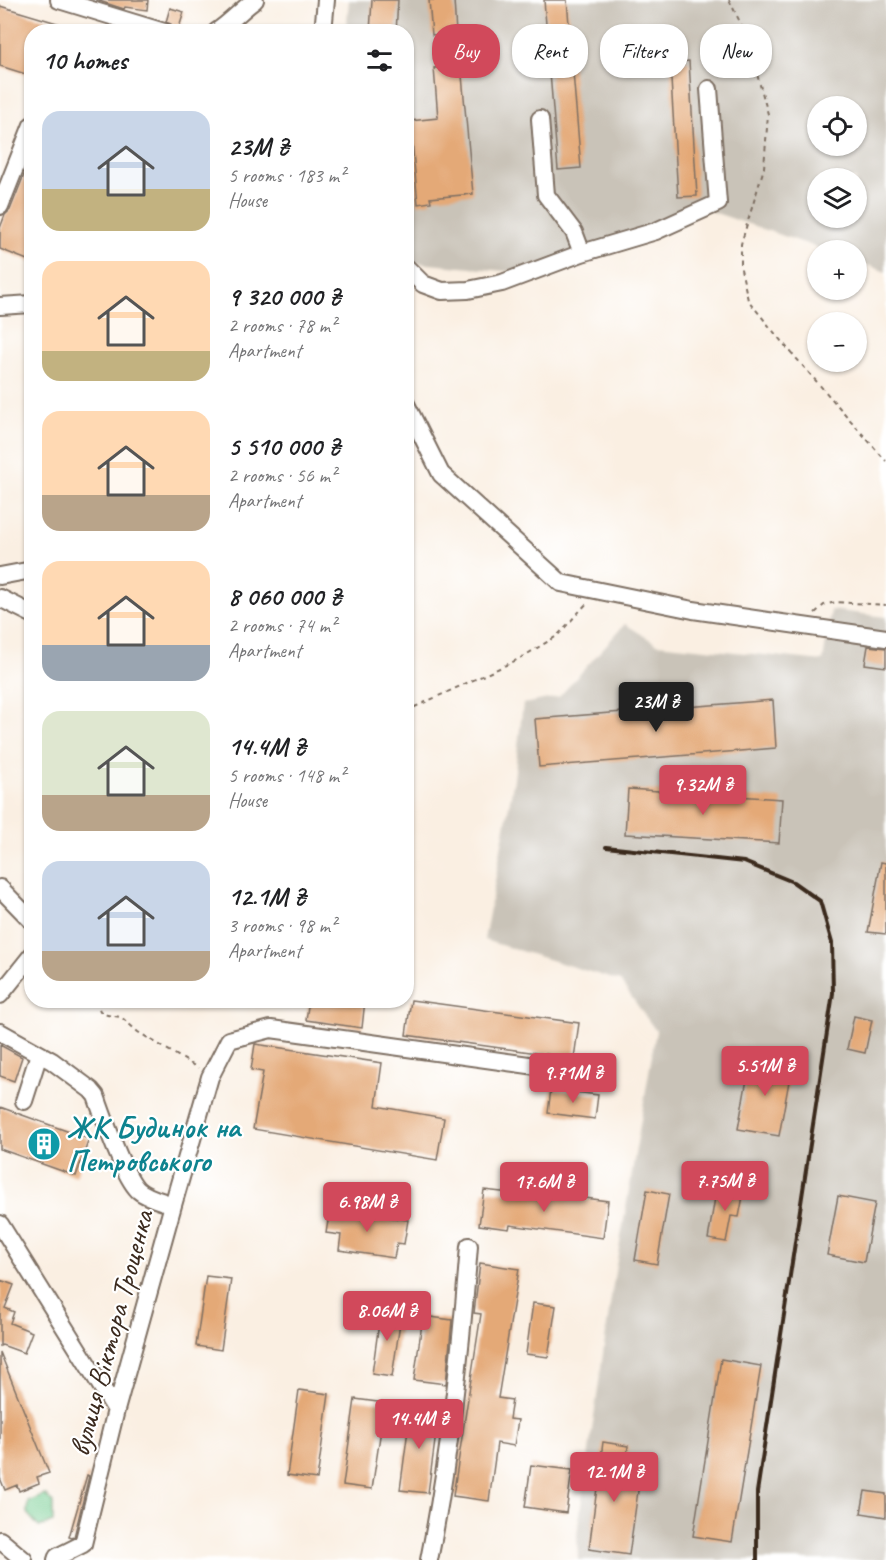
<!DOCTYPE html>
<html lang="en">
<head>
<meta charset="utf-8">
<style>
	body { margin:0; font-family:Caveat,sans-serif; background:#f2f2f2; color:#202124; height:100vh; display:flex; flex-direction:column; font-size:22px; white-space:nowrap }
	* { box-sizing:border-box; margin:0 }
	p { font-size:20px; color:#757577 }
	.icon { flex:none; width:33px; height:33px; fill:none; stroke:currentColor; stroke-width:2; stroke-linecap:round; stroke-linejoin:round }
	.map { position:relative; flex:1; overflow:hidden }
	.side { position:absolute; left:24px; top:24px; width:390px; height:984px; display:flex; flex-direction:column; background:#fff; border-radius:24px; box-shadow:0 2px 4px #0004 }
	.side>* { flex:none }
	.top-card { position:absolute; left:432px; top:24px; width:363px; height:54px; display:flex; gap:12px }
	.fabs { position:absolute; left:807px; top:96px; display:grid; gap:12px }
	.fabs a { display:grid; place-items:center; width:60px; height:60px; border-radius:50%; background:#fff; box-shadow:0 2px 4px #0004; font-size:30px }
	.price { position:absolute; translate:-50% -51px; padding:0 14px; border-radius:6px; background:#d1495b; color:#fff; font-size:20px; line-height:39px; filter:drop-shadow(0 2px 3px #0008) }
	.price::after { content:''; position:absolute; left:50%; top:36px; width:18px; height:14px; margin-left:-9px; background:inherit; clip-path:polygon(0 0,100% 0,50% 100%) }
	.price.on { background:#222; color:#fff }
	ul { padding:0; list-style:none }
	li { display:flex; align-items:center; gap:18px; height:150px; padding:0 18px }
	li span { display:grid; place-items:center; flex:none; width:168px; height:120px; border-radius:18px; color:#555 }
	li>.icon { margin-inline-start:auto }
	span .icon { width:72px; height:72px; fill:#fffc; stroke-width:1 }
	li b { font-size:26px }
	h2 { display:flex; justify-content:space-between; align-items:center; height:72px; padding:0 18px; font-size:26px }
	.tag { padding:0 21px; border-radius:24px; background:#fff; box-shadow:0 2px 4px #0004; font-size:21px; line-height:54px }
	.tag.on { background:#d1495b; color:#fff }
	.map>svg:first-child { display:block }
	.industrial { fill:#c9c3b8; fill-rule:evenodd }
	.green { fill:#77ce93; stroke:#597c58; stroke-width:1.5 }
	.building { fill:#e4a977 }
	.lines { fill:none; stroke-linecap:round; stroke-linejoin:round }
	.minor-casing { stroke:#7e6f63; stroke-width:20 }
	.path { stroke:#7e6f63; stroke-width:2; stroke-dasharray:4.5 4.5; stroke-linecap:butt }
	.minor { stroke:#fff; stroke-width:16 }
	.rail { stroke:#3b2a1e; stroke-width:4 }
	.labels { text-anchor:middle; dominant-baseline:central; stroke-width:4.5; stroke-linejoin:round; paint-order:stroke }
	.culture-label { font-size:30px; font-weight:bold; fill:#0d838f; stroke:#fff; text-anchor:start }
	.street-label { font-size:30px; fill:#3b2a1e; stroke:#fff }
</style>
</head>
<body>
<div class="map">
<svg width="886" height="1560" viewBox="0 0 886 1560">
	<rect width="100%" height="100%" fill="#fff"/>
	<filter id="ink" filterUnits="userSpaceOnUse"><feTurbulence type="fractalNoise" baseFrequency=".0167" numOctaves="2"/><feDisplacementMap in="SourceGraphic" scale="12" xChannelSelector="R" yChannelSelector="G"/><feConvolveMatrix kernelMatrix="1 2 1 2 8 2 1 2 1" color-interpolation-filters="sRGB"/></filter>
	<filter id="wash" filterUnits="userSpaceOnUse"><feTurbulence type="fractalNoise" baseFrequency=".008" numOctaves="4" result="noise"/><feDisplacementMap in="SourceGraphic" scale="24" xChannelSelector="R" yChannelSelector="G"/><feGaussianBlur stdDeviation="1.35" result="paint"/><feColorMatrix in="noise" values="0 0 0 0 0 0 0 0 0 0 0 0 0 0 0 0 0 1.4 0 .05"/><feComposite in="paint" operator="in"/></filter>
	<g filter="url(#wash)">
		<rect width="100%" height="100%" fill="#faefe2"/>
		<path class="industrial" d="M349 0H886V272L857 261 856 250H825L704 209 515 272 407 262 406 32H346ZM818 106H856V146H818ZM818 178H856V218H818Z
			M831 610 886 617V1560H578L577 1534 614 1278 656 1031 620 981 484 940 514 779 523 704 559 697 625 624 657 644 823 661Z"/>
		<path class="green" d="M45 1495 53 1503V1522L39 1527 27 1513 28 1502Z"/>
		<g id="blocks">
			<path class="building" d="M96 0H148L147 10 125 7 124 9Z
				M372 0H398L396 32H370Z
				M429 0H454L456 33 432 35Z
				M544 0H567L581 168 558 170Z
				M0 6 77 29 76 32H32V76L0 66Z
				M170 8 184 12 178 31 174 30 171 24 166 22Z
				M689 61 697 196 678 197 670 62Z
				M461 65 473 194 430 198 431 202 418 204 410 121 438 118 434 68Z
				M32 155V262L0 249V228L5 215 10 210Z
				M868 646 886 648V667L865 664Z
				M773 700 776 748 539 767 535 719Z
				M628 789 782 799 779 843 625 834Z
				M881 862 886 863V934L868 932Z
				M309 1000H365L362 1028 306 1020Z
				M411 1000 579 1023 574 1058 406 1035Z
				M854 1016 872 1020 865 1053 847 1049Z
				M255 1044 382 1063 376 1106 444 1118 437 1160 253 1129 263 1072 251 1070Z
				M0 1045 22 1057 14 1081 0 1076Z
				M751 1057 792 1065 779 1136 738 1129Z
				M551 1089 598 1095 595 1119 548 1113Z
				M0 1107 89 1139 76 1176 0 1149Z
				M717 1186 744 1191 739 1217 731 1216 726 1242 708 1239Z
				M484 1190 519 1194 520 1190 608 1201 603 1238 510 1225 509 1229 479 1225Z
				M647 1190 669 1194 657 1264 635 1260Z
				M838 1196 875 1203 864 1262 827 1255Z
				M330 1209 408 1220 404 1244 397 1243 394 1258 339 1250 341 1235 326 1233Z
				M480 1263 519 1269 498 1398 512 1400 509 1419 518 1420 514 1446 497 1443 489 1501 453 1496 481 1314 474 1313Z
				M206 1276 231 1279 221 1350 196 1346Z
				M0 1280 14 1285 5 1308 14 1312 10 1323 32 1332 24 1353 2 1345 0 1346Z
				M533 1303 556 1306 548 1357 526 1354Z
				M381 1308 402 1310 392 1377 372 1374Z
				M423 1316 452 1320 446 1384 414 1380Z
				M0 1352 49 1473 37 1477 39 1483 19 1491 17 1485 5 1490 0 1478Z
				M721 1359 761 1366 732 1542 693 1536Z
				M299 1390 329 1394 317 1479 287 1475Z
				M355 1399 385 1403 372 1489 343 1485Z
				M411 1407 439 1411 428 1493 400 1490Z
				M603 1442 628 1446 625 1475 640 1477 629 1555 589 1549Z
				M531 1465 572 1470 566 1513 525 1507Z
				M87 1475 89 1476 74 1537 72 1538 69 1537Z
				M865 1491 886 1494V1517L861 1513Z"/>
		</g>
	</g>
	<g filter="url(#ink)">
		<use href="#blocks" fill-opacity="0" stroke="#7e6f63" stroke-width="1.5"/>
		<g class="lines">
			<g class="minor-casing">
				<path id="minor" d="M59 0 164 32
					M216 32C230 23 241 10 255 0
					M323 32 326 0
					M540 119 546 195 574 232 582 253
					M0 206 32 125
					M406 267 423 284 442 291 468 290 502 283 582 253 656 231 718 203 709 89
					M0 306 32 304
					M406 404 441 474 561 583 693 610 886 638
					M0 576 32 570
					M0 598 32 614
					M0 888 32 921
					M0 995 32 955
					M0 1032 52 1061 91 1090 96 1096C104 1118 123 1175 138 1190 147 1198 162 1201 173 1205
					M24 1101 39 1054
					M0 1224 116 1410
					M0 1540 24 1560
					M56 1560 57 1557 83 1544 116 1410 173 1205 210 1077 229 1040 271 1029 586 1073
					M429 1560C450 1457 461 1351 469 1246"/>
			</g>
			<path class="path" d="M729 0 746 34 768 114 764 168 741 244V269L748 300 782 342 886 461
				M815 613 824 605 836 602 886 605
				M406 711 519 659 557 636 588 602
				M98 1000V1006L100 1011 107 1015 121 1017 138 1032 198 1068"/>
			<use href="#minor" class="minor"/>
			<path class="rail" d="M606 847 744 862 793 882 820 901 832 943 833 993 757 1492V1560"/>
		</g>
	</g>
	<defs>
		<g id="building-disc" transform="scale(1.725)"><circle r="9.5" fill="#0f9aa8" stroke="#fff"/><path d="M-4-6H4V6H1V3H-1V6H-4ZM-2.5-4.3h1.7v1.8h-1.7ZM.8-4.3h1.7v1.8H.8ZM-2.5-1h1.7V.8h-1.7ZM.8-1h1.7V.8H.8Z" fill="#fff"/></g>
	</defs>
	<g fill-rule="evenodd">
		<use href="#building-disc" x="44" y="1144"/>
	</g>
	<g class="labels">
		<g class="culture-label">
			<text x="67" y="1127">ЖК Будинок на<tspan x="67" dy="34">Петровського</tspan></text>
		</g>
		<g class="street-label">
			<text transform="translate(111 1333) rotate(-75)">вулиця Віктора Троценка</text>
		</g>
	</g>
</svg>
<div class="fabs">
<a><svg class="icon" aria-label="locate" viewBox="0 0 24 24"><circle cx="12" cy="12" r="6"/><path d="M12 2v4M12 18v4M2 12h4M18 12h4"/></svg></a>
<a><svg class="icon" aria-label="layers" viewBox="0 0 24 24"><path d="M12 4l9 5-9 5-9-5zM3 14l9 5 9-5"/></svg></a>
<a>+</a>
<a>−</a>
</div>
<b class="price on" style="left:656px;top:733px">23M ₴</b>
<b class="price" style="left:703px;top:816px">9.32M ₴</b>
<b class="price" style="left:765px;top:1097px">5.51M ₴</b>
<b class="price" style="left:573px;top:1104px">9.71M ₴</b>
<b class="price" style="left:725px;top:1212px">7.75M ₴</b>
<b class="price" style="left:544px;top:1213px">17.6M ₴</b>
<b class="price" style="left:367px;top:1233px">6.98M ₴</b>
<b class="price" style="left:387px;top:1342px">8.06M ₴</b>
<b class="price" style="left:419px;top:1450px">14.4M ₴</b>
<b class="price" style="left:614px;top:1503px">12.1M ₴</b>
<div class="top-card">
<a class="tag on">Buy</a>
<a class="tag">Rent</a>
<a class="tag">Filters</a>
<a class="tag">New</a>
</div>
<section class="side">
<h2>10 homes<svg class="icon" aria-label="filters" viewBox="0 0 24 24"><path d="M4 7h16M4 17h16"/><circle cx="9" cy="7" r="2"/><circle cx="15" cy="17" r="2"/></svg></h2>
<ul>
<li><span style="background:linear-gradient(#c9d6e8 65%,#c2b280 0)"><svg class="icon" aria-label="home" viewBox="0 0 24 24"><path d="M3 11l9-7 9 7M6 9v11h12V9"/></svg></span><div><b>23M ₴</b><p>5 rooms · 183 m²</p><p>House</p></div></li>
<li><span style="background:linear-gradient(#ffd9b3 75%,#c2b280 0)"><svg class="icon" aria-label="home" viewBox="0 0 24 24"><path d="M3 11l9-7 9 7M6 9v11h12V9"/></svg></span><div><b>9 320 000 ₴</b><p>2 rooms · 78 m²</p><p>Apartment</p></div></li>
<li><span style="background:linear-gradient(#ffd9b3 70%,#b9a48a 0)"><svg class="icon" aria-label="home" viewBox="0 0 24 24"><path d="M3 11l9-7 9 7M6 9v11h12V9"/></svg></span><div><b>5 510 000 ₴</b><p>2 rooms · 56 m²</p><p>Apartment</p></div></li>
<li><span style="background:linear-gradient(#ffd9b3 70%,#9aa5b1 0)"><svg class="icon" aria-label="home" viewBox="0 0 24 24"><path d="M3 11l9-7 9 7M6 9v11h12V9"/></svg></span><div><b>8 060 000 ₴</b><p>2 rooms · 74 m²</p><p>Apartment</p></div></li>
<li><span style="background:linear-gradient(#dfe7d0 70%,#b9a48a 0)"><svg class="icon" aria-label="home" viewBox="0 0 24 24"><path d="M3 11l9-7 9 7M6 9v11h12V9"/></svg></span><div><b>14.4M ₴</b><p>5 rooms · 148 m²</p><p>House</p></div></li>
<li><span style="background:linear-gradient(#c9d6e8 75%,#b9a48a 0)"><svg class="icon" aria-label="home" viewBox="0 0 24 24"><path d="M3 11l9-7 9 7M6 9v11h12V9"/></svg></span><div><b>12.1M ₴</b><p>3 rooms · 98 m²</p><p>Apartment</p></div></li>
</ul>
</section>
</div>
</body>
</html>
